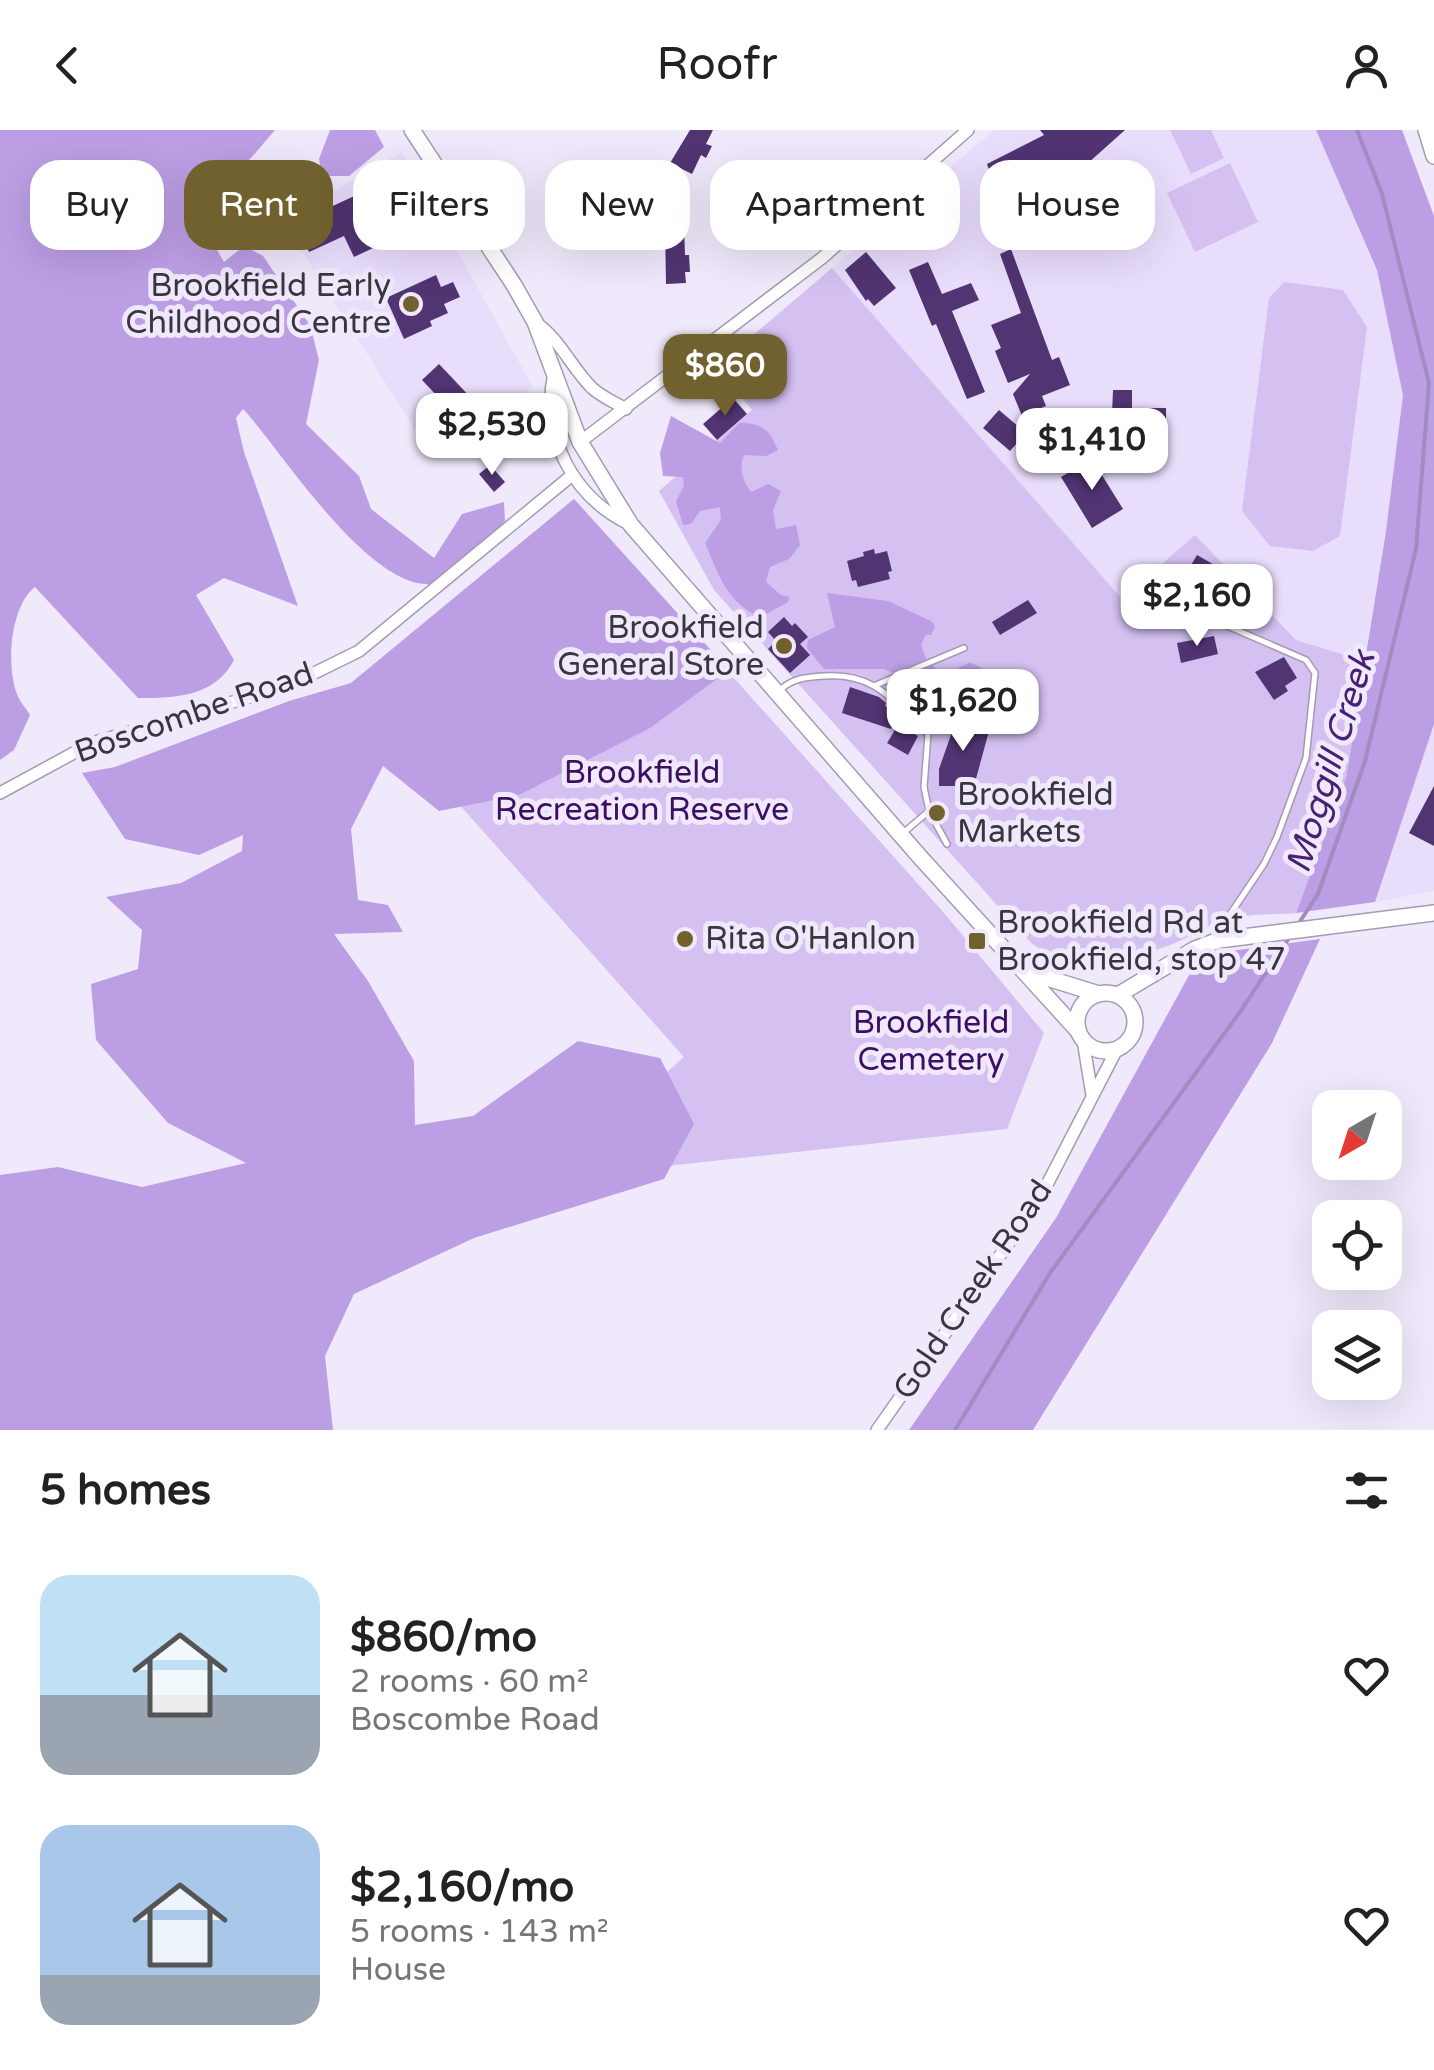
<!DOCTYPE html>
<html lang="en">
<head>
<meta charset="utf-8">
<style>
	body { margin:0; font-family:"Varela Round",sans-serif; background:#f6f6f6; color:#222; height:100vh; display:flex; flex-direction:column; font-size:38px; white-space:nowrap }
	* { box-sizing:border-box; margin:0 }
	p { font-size:32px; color:#767676 }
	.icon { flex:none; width:55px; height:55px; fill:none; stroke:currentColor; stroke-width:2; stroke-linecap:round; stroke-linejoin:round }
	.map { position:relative; height:1300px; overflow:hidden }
	.sheet { display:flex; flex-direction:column; background:#fff; flex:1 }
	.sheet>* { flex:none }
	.top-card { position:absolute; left:30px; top:30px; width:1375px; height:90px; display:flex; gap:20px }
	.needle { width:65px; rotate:219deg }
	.buttons { position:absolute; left:1312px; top:960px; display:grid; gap:20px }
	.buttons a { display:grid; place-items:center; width:90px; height:90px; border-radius:20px; background:#fff; box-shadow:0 10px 40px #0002; font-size:50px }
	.price { position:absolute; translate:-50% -85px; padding:0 22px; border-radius:20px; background:#fff; color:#222; font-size:32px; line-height:65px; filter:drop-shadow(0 2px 5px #0008) }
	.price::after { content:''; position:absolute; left:50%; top:60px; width:30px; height:22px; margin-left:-15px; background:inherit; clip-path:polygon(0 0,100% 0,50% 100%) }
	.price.selected { background:#70612e; color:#fff }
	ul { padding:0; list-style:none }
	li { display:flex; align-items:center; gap:30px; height:250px; padding:0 40px }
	li span { display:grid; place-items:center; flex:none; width:280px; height:200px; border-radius:30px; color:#555 }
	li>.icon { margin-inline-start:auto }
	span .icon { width:120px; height:120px; fill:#fffc; stroke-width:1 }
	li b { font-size:42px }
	h2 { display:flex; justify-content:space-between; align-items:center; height:120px; padding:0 40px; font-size:42px }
	.tag { padding:0 35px; border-radius:30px; background:#fff; box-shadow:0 10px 40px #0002; font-size:35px; line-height:90px }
	.tag.selected { background:#70612e; color:#fff }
	header { display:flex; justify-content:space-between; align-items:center; height:130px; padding:0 40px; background:#fff; font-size:45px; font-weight:600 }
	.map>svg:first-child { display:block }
	.built { fill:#e9ddfc }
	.green { fill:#d4c0f1 }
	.forest { fill:#bc9ee5 }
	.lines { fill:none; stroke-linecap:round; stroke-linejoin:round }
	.stream { stroke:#a18bc0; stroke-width:4 }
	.building { fill:#513472 }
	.lane-casing { stroke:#a49bb2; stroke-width:8 }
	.street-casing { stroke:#a49bb2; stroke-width:14 }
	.secondary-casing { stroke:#a49bb2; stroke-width:18 }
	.lane { stroke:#fff; stroke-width:5 }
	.street { stroke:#fff; stroke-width:11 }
	.secondary { stroke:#fff; stroke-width:15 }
	.poi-dot { fill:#70612e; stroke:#f0e9fc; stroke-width:4 }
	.labels { text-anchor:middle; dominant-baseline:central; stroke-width:10; stroke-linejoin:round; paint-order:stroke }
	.poi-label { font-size:32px; fill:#3a3640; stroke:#f0e9fc; text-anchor:start }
	.street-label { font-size:32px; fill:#3a3640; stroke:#f0e9fc }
	.park-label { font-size:32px; fill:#3c0f63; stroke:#f0e9fc }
	.water-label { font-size:35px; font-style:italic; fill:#492072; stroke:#f0e9fc }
</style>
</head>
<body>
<header><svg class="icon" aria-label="back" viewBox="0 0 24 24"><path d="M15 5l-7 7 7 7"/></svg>Roofr<svg class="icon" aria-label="person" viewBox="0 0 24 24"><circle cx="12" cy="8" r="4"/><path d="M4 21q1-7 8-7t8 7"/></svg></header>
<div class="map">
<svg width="1434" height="1300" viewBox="0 0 1434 1300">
	<rect width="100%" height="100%" fill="#f0e9fc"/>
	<path class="built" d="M994 0H1316L1377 140 1403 264 1386 401 1364 531 1296 510 1195 406 1122 469 832 138Z
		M402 22 533 257 435 331 282 90Z
		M1434 594V761L1375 772Z"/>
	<path class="green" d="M1170 0H1211L1224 28 1191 44Z
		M1230 33 1258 92 1195 122 1167 63Z
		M832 138 1122 469 1195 405 1296 510 1364 531 1346 648 1296 783C1274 785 1246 783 1225 790 1205 796 1187 809 1168 816 1125 832 1072 840 1032 814L714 460 659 361 752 280 716 237Z
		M1284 152 1343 160 1367 197 1340 406 1313 421 1270 416 1242 381 1269 168Z
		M574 369 944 783 1044 903 1007 999 658 1037 613 990 684 927 351 553Z"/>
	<path class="forest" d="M0 0H275L244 36 197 59 198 86 224 132 244 116 263 126 310 195 319 230 306 294 359 346 371 379 434 428 462 384 504 372 505 391C490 406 463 443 445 451 379 479 282 320 243 279L236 288 244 322 298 476 224 448 196 465 234 530C215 567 175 568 138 568L35 457C10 476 6 536 17 564 19 571 26 578 30 585L14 620 0 630Z
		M330 0H375L384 17 349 46H322L319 29Z
		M1316 0H1402L1434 86V594L1375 772 1296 783 1346 648 1386 401 1403 265 1377 140Z
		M671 286 720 313 739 293C762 293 769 299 778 320L766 326 744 325C739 339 742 350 751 362L768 354 781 361 773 380 776 399 796 395 800 415 789 429 770 437 766 452 781 465 789 467 788 472 761 487C728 475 718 444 705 413L721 390 720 377 700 381 691 394 683 395 676 371 684 356 683 347 663 346 660 323Z
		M574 369 729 540 650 598 519 665 439 681 383 636 351 699 358 770 388 775 403 802 334 804 368 851 414 931 415 995 473 986 578 911 660 928 694 994 664 1049 474 1108 354 1164 325 1226 333 1300H0V1045L58 1037 142 1057 246 1033 168 993 96 910 91 854 138 839 142 800 106 767 181 753 242 721 243 705 199 725 125 709 82 643 115 637 289 571 351 553Z
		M827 463 888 471 931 491 935 496 931 505H926L921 514 925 527 937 540H955L970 532 981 538 980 545 923 563H903L896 555 894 543 884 539H824L807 518 808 510 835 497Z
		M1320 809 1272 913 1033 1300H909L1056 1088 1200 825Z"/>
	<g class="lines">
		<path class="stream" d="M1297 796 1318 764 1365 631 1416 419 1429 253 1382 64 1357 0
			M955 1300 1050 1143 1240 882 1289 808"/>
	</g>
	<path class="building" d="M690 0H713L706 14 712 16 706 28 701 25 692 44 670 33Z
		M1040 0H1125L1078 42 1069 32 1029 51 1043 75 1030 81 1039 105 1014 117 987 34 1044 5Z
		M363 62 372 81 376 80 381 90 377 92 386 112 354 127 344 106 309 122 296 93Z
		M684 96 685 125H689L690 142H685L686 153 666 154 665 97Z
		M1011 119 1052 230 1059 227 1070 255 1042 266 1046 276 1022 286 1013 264 1030 244 1008 253 995 221 1001 218 991 195 1021 183 1000 124Z
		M866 122 896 158 874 176 868 169 866 171 845 140Z
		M928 132 942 164 971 153 979 170 952 181 985 262 967 269 936 194 932 196 909 140Z
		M436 145 441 157 453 152 460 167 444 174 448 183 430 191 432 196 404 209 386 168Z
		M439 234 474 271 457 287 422 250Z
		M1113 260H1132V278H1166V314H1143V309L1111 308Z
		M733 268 747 284 717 310 703 294Z
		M999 280 1026 303 1010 321 983 298Z
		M1092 329 1123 379 1092 398 1061 347Z
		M490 335 505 352 494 362 479 344Z
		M874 419 875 424 887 421 892 441 888 442 890 449 858 457 856 450 852 451 847 431 864 426 863 422Z
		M1197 425 1225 441 1195 492 1167 476Z
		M1028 470 1037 483 1000 505 992 492Z
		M784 487 792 496 795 493 808 507 800 514 810 525 790 543 768 519 776 511 768 502Z
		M1214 506 1218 524 1181 533 1177 513Z
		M1284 527 1297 548 1285 556 1288 561 1274 570 1255 542Z
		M850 557 879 567 886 573 885 576 897 582 891 599 842 583Z
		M965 582 989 601 974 656H939V639L952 602Z
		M898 595 918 606 908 625 887 613Z
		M1434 656V716L1409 703Z"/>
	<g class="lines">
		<g class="lane-casing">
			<path id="lane" d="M1223 494 1306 530 1315 543 1306 628 1277 707 1264 734 1231 783 1229 805
				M876 555 964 518
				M781 559C794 548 807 547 824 546 876 542 893 572 928 604L924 657 929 681 903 703
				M929 681 947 714"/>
		</g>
		<g class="street-casing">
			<path id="street" d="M535 192C560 209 571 237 592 258 602 267 614 272 626 279
				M554 243C540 305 573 368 631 395
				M580 312 822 128 968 0
				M0 663 92 613 288 556 359 521 571 346
				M1083 910 1092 965
				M877 1300 1039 1070 1117 919"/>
		</g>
		<g class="secondary-casing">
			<path id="secondary" d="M412 0 514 155 535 192 580 312 631 395 920 727 1078 901
				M1426 0 1434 26
				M1024 835 1047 848 1099 864
				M1077 892a29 29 0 1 1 58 0a29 29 0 1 1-58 0Z
				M1118 865 1195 819 1219 810 1434 783"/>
		</g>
		<use href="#lane" class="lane"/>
		<use href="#street" class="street"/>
		<use href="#secondary" class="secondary"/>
	</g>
	<g class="poi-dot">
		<circle cx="411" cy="174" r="10"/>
		<circle cx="784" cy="516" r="10"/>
		<circle cx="937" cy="683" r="10"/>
		<circle cx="685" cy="809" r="10"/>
		<rect x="967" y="801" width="20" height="20" rx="5"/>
	</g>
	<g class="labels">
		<g class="poi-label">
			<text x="391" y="156" text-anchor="end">Brookfield Early<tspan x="391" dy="37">Childhood Centre</tspan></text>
			<text x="764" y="498" text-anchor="end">Brookfield<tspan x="764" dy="37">General Store</tspan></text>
			<text x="957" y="665">Brookfield<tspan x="957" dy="37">Markets</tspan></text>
			<text x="997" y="793">Brookfield Rd at<tspan x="997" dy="37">Brookfield, stop 47</tspan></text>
			<text x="705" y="809">Rita O'Hanlon</text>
		</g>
		<g class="street-label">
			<text transform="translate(194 583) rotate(-19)">Boscombe Road</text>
			<text transform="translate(973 1160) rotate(-56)">Gold Creek Road</text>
		</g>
		<g class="park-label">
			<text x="642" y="643">Brookfield<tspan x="642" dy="37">Recreation Reserve</tspan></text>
			<text x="931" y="893">Brookfield<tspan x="931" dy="37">Cemetery</tspan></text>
		</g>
		<g class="water-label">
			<text transform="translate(1331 632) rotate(-73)">Moggill Creek</text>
		</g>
	</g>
</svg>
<div class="buttons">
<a><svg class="needle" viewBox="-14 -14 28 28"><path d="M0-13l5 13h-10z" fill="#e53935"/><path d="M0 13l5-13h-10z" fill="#767676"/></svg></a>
<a><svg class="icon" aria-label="locate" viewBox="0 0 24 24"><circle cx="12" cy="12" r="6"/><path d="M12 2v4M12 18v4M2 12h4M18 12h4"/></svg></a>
<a><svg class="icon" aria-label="layers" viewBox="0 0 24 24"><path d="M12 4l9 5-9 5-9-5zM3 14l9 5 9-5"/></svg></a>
</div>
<b class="price selected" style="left:725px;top:289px">$860</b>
<b class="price" style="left:492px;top:348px">$2,530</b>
<b class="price" style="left:1092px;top:363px">$1,410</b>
<b class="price" style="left:1197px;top:519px">$2,160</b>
<b class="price" style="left:963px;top:624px">$1,620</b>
<div class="top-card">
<a class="tag">Buy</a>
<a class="tag selected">Rent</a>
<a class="tag">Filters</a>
<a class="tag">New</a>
<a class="tag">Apartment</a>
<a class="tag">House</a>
</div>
</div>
<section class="sheet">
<h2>5 homes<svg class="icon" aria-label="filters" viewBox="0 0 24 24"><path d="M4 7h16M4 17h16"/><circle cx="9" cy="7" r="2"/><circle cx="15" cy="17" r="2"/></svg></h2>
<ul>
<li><span style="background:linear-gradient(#bfe0f5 60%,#9aa5b1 0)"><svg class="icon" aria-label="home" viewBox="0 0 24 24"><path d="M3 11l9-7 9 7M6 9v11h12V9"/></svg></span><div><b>$860/mo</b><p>2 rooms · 60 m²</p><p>Boscombe Road</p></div><svg class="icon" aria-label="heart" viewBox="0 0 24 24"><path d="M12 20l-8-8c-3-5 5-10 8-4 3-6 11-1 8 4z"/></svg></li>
<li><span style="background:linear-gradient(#a9c7e8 75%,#9aa5b1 0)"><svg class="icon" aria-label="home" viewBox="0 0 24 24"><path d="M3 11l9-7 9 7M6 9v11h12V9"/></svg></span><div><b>$2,160/mo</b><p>5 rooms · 143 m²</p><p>House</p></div><svg class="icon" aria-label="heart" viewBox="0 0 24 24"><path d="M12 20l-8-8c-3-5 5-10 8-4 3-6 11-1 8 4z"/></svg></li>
</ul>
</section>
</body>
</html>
